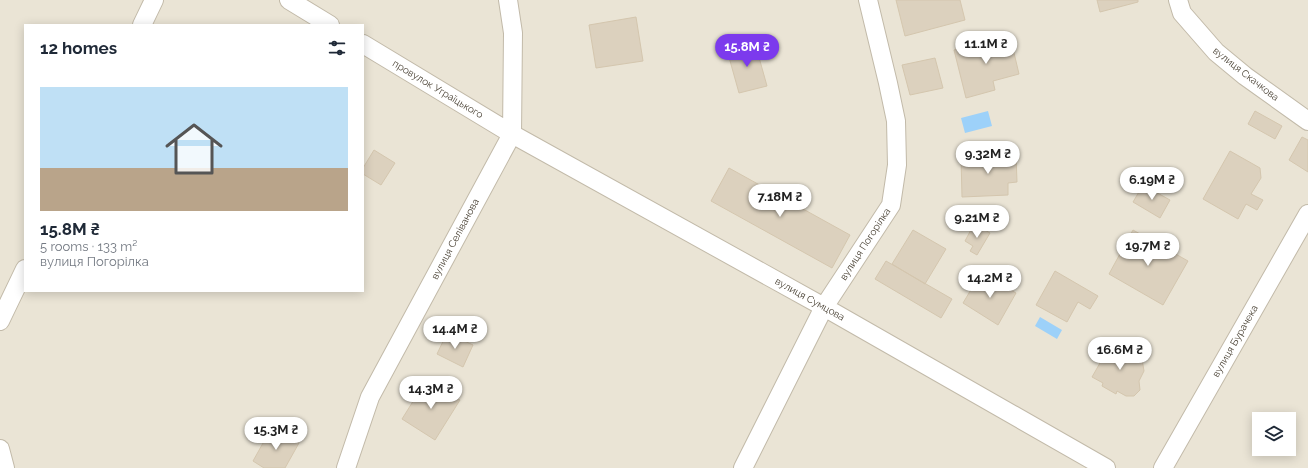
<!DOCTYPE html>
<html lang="en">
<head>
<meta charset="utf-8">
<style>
	body { margin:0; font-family:Raleway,sans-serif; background:#f6f6f7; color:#1f2937; height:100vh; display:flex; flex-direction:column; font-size:15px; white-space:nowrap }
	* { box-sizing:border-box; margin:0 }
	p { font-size:13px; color:#747a83 }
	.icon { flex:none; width:22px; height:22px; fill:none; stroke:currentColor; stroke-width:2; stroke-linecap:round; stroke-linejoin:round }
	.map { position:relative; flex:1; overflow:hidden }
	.drawer { position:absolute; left:24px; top:24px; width:340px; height:268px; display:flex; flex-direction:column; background:#fff; border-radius:0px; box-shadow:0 2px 10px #0003 }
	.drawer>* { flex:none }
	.buttons { position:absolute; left:1252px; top:412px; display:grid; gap:8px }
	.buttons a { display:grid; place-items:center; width:44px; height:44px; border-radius:0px; background:#fff; box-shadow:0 2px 10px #0003; font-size:20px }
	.price { position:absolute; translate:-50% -34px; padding:0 9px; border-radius:14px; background:#fff; color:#222; font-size:13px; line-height:26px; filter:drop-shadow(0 1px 2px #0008) }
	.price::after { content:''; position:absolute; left:50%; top:24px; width:12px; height:9px; margin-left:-6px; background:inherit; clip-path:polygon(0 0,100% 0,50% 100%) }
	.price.active { background:#7c3aed; color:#fff }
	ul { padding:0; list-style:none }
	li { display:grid; align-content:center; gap:8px; height:212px; padding:0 16px }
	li+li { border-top:1px solid #e0e1e3 }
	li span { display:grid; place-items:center; height:124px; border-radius:0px; color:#555 }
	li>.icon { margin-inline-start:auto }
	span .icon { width:72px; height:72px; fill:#fffc; stroke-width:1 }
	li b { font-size:17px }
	h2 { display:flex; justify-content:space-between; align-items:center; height:48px; padding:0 16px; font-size:17px }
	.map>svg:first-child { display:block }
	.residential { fill:#eae4d5; fill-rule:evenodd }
	.water { fill:#9dd1f9 }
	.building { fill:#dcd1be; stroke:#d4c6ae }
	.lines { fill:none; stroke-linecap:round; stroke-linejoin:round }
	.minor-casing { stroke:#c2baa9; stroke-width:20 }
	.minor { stroke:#fff; stroke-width:18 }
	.labels { text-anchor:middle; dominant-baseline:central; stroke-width:3; stroke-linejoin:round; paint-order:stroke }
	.street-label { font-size:10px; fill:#4a4235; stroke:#fff }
</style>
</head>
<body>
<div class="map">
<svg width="1308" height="468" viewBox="0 0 1308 468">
	<rect width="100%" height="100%" fill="#f6f2e7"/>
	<path class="residential" d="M0 0H1308V468H5L0 449ZM25 25H363V291H25ZM1259 419H1289V449H1259Z"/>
	<path class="water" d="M988 111 992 126 965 133 961 118Z
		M1040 317 1062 330 1057 339 1035 326Z"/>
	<path class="building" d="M896 0H960L965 20 905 36Z
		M1097 0H1138V2L1100 12Z
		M636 17 643 61 596 68 589 25Z
		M1010 36 1019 74 993 81 995 90 966 98 954 50Z
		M755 43 767 86 739 93 727 50Z
		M935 58 943 88 910 95 902 65Z
		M1255 111 1282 126 1275 139 1248 124Z
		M1302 137 1308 140V172L1289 160Z
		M374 150 395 163 381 185 363 174V168Z
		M1230 151 1260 168 1261 178 1251 194 1263 200 1257 210 1246 204 1238 219 1203 199Z
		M1016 155 1017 182 1008 183V195L962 197 961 157Z
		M729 168 850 235 832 268 711 201Z
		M1143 185 1170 200 1160 218 1133 202Z
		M974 224 990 233 977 255 970 251 973 246 965 241Z
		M913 230 946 249 925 284 892 264Z
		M1133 230 1188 261 1163 305 1109 274Z
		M886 261 952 299 941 318 875 279Z
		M1055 271 1098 296 1090 309 1078 302 1067 322 1036 305Z
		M981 273 1016 293 998 325 963 303Z
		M447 333 473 345 463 367 437 354Z
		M1112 342 1142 359 1144 371 1139 381 1140 390 1134 396H1126L1117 391 1116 394 1102 386 1103 383 1092 377Z
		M427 379 460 400 435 440 402 419Z
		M272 427 299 443 285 468H264L253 461Z"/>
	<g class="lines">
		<g class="minor-casing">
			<path id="minor" d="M289 0 330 25
				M1178 0 1182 13 1216 52 1245 76 1308 121
				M142 25 154 0
				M363 44 512 134 824 307 1106 468
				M0 321 25 269
				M0 449 5 468
				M346 468 370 397 512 134 513 33 508 0
				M743 468 824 307 891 205 897 165 896 121 888 83 868 0
				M1163 468 1308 214"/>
		</g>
		<use href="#minor" class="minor"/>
	</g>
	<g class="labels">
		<g class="street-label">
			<text transform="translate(1246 74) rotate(38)">вулиця Скачкова</text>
			<text transform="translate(438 89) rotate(31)">провулок Уграїцького</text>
			<text transform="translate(455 239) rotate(-62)">вулиця Селіванова</text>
			<text transform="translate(865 244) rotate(-57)">вулиця Погорілка</text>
			<text transform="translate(810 299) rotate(29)">вулиця Сумцова</text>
			<text transform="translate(1235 341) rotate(-60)">вулиця Бурачека</text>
		</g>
	</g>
</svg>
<div class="buttons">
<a><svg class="icon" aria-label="layers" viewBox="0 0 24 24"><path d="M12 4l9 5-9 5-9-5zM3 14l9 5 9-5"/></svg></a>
</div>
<b class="price" style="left:986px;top:65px">11.1M ₴</b>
<b class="price active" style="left:747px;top:68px">15.8M ₴</b>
<b class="price" style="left:988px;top:175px">9.32M ₴</b>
<b class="price" style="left:1152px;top:201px">6.19M ₴</b>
<b class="price" style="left:780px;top:218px">7.18M ₴</b>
<b class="price" style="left:977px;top:239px">9.21M ₴</b>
<b class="price" style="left:1148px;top:267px">19.7M ₴</b>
<b class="price" style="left:990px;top:299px">14.2M ₴</b>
<b class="price" style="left:455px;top:350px">14.4M ₴</b>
<b class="price" style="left:1120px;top:371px">16.6M ₴</b>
<b class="price" style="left:431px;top:410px">14.3M ₴</b>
<b class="price" style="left:276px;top:451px">15.3M ₴</b>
<section class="drawer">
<h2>12 homes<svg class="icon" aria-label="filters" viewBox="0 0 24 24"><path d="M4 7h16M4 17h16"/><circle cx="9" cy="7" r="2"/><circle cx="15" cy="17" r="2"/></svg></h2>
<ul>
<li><span style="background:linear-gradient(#bfe0f5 65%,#b9a48a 0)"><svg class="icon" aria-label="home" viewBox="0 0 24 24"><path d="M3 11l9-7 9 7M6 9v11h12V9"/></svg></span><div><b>15.8M ₴</b><p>5 rooms · 133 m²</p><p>вулиця Погорілка</p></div></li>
</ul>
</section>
</div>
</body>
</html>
